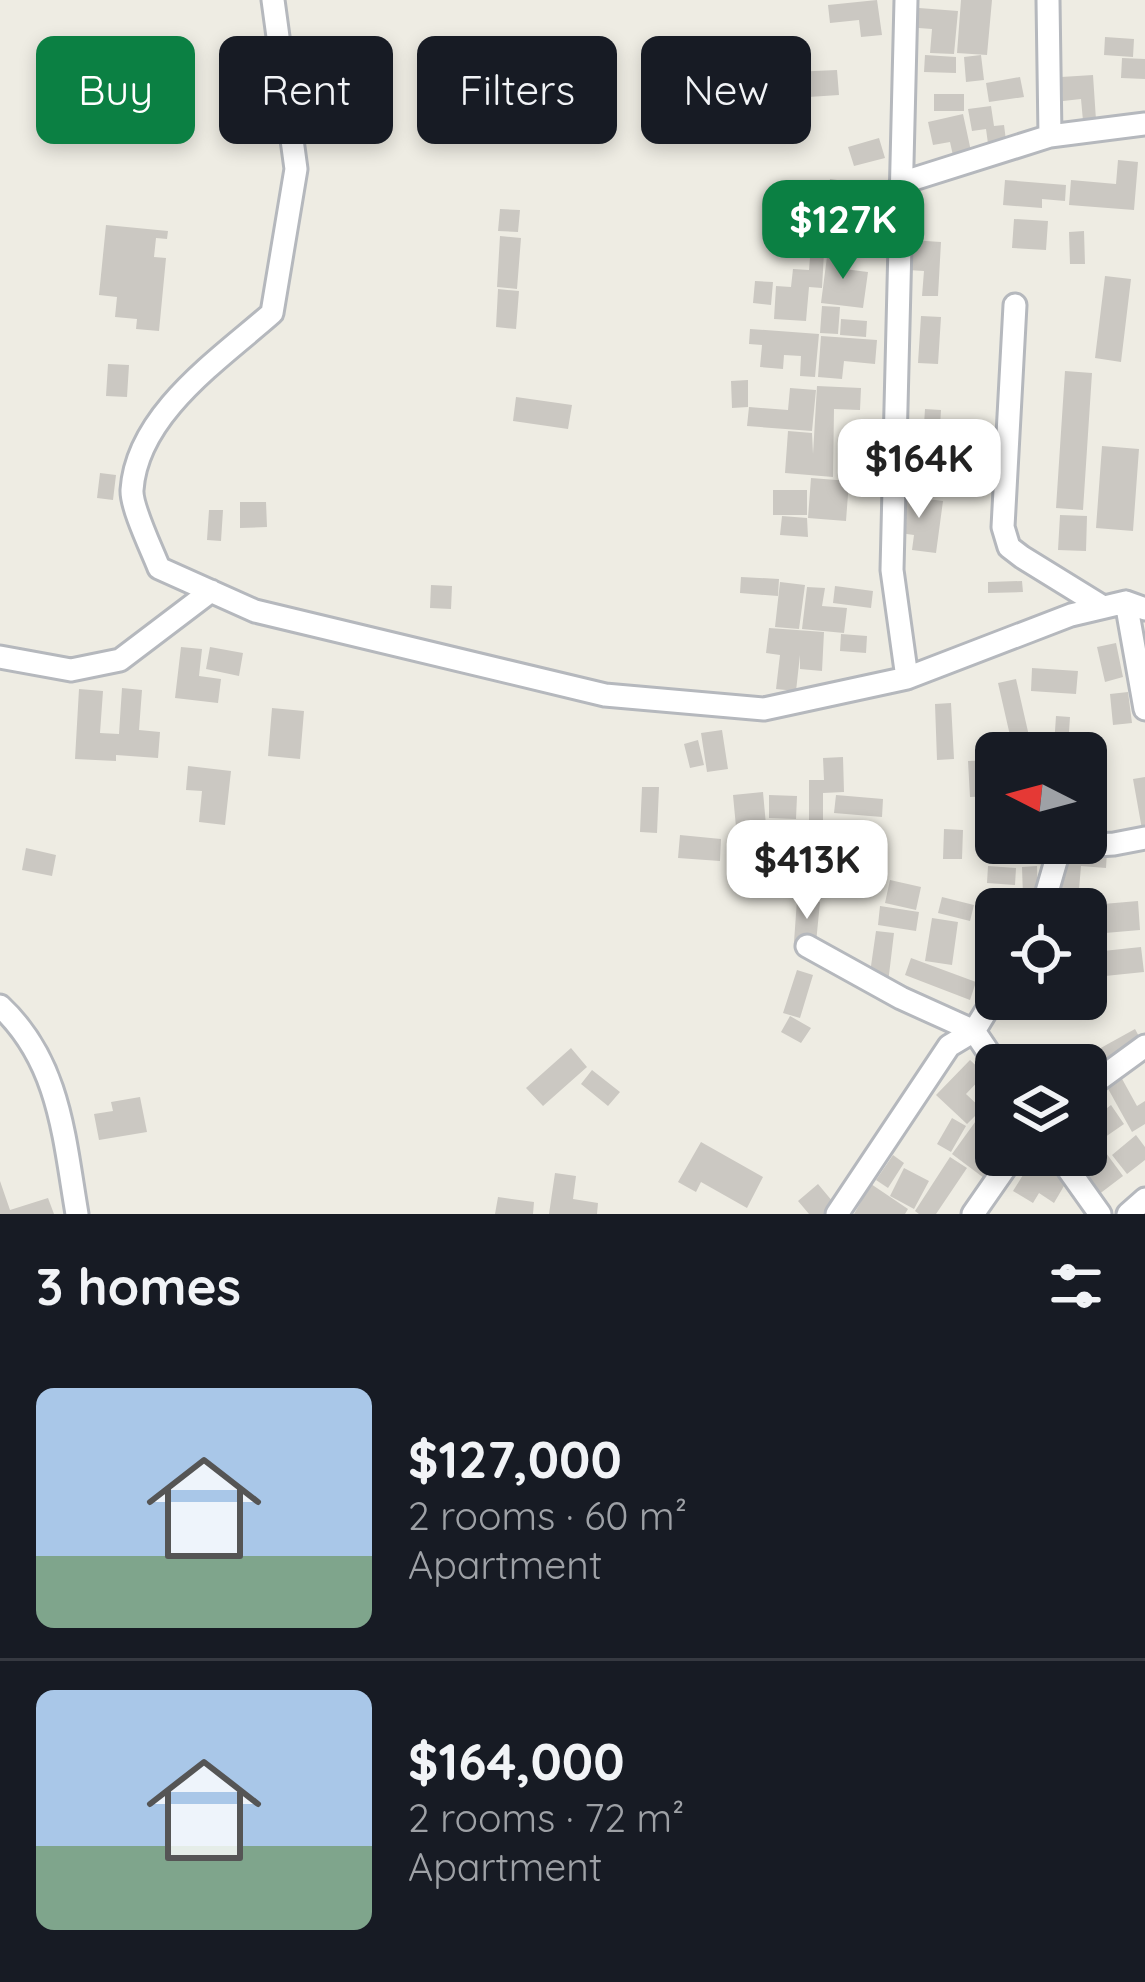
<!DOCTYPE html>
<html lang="en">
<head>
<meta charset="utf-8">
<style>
	body { margin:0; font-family:Quicksand,sans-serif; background:#242831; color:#f1f3f6; height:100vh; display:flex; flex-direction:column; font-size:45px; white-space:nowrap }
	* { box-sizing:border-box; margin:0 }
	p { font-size:39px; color:#9ea1a6 }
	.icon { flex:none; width:66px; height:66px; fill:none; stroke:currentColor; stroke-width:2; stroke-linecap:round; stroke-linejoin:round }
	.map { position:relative; height:1214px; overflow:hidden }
	.drawer { display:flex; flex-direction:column; background:#171b24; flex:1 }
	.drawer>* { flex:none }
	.banner { position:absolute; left:36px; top:36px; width:1074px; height:108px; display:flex; gap:24px }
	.needle { width:78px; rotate:276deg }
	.fabs { position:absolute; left:975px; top:732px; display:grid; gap:24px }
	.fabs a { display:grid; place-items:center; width:132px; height:132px; border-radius:18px; background:#171b24; box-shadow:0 6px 18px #0003; font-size:60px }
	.price { position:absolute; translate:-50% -102px; padding:0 27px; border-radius:24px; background:#fff; color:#222; font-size:39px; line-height:78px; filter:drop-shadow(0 3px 6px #0008) }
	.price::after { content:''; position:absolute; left:50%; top:72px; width:36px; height:27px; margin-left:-18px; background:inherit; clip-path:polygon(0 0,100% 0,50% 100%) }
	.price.on { background:#0b8043; color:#fff }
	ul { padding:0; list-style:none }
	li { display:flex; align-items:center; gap:36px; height:300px; padding:0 36px }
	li+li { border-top:3px solid #363941 }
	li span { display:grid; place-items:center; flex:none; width:336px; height:240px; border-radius:18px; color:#555 }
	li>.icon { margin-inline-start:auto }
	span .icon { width:144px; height:144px; fill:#fffc; stroke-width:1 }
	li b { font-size:51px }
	h2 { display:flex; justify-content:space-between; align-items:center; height:144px; padding:0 36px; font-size:51px }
	.tag { padding:0 42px; border-radius:18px; background:#171b24; box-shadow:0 6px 18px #0003; font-size:42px; line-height:108px }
	.tag.on { background:#0b8043; color:#fff }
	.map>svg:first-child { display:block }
	.building { fill:#cbc8c2 }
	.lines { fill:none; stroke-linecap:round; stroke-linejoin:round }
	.minor-casing { stroke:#b5b8bd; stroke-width:27 }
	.minor { stroke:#fff; stroke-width:21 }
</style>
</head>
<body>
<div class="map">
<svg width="1145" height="1214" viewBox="0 0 1145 1214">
	<rect width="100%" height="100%" fill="#eeece3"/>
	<path class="building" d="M877 0 882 35 861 37 859 20 830 23 828 5Z
		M961 0H992L987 55 957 53Z
		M906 7 958 11 954 54 930 53 932 29 905 27Z
		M1105 37 1134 39 1133 57 1104 55Z
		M925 55 956 57V73L924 72Z
		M981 55 984 80 966 82 964 57Z
		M1122 58 1145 59V79L1121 78Z
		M837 70 839 95 793 98 792 72Z
		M1093 75 1096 120 1083 121 1081 99 1063 101 1061 77Z
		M1020 77 1024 97 989 102 986 83Z
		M934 94H964V111H934Z
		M991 106 994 126 1004 125 1007 148 989 151 986 129 972 131 968 109Z
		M963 114 972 156 954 160 950 142 933 145 928 122Z
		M879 138 885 158 854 166 848 147Z
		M1118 160 1138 162 1134 210 1069 205 1071 180 1116 184Z
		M830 179 873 185 870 207 827 201Z
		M1005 180 1066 185 1065 201 1042 199V208L1003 205Z
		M829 206 868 211 863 251 824 245Z
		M500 209 520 210 518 232 498 231Z
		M1014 219 1048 221 1046 250 1012 248Z
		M106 225 168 231 167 239 156 238 154 257 166 258 159 331 136 329 137 319 115 317 117 297 99 295Z
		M1084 231 1085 264H1070L1069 232Z
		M500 236 521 238 517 289 497 287Z
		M910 240 941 242 938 296H922L924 271 908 270Z
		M811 246 823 247 824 252 822 288 809 287 806 321 774 319 776 286 791 287 793 269 809 270Z
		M828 249 847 251 844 269 868 272 863 308 821 303Z
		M1105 276 1131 279 1121 362 1095 358Z
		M755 281 773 282 771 305 753 303Z
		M498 289 519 291 516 329 496 327Z
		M822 306 840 307 838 334 820 333Z
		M921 316 941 317 938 364 918 363Z
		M841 319 867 321 866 337 840 335Z
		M750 329 819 334 815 377 800 376 801 356 784 355 783 369 760 367 762 345 749 344Z
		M821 336 877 340 875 364 844 361 842 379 818 377Z
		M108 364 129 365 127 397 106 396Z
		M1065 371 1092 373 1083 510 1056 508Z
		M748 380V407L732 408 731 381Z
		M817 386 861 388 860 410 834 409 833 477 785 473 788 431 812 433 813 454Z
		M790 388 816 390 812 431 747 426 749 407 788 410Z
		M516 397 572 405 568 429 513 421Z
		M925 409 941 410 938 457 922 456Z
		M1102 446 1139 449 1133 531 1096 528Z
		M918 467 941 471 938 497 914 493Z
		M100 473 116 475 113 500 97 498Z
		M811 478 849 481 846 521 808 518Z
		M773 490H807V515H773Z
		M897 495 943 501 936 553 912 550 914 535 892 532Z
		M240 502H266L267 527 240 528Z
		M209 510H223L221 541 207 540Z
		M1060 515 1087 516 1086 551 1058 550Z
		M782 516 807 518 808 537 780 535Z
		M741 577 779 579 778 596 740 593Z
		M1022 581 1023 592 988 593V582Z
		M780 582 805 585 799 629 775 627Z
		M431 585 452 586 451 609 430 608Z
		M835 586 873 591 871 608 833 603Z
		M807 587 825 588 822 606 847 608 844 633 802 629Z
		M769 628 824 632 822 671 800 669V655L796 691 776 689 780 655 766 653Z
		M841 634 867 636 866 653 840 651Z
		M1116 643 1123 677 1105 682 1097 647Z
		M181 647 202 649 199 676 221 679 218 703 175 698Z
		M210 647 243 653 239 676 206 669Z
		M1032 668 1078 671 1076 694 1031 691Z
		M1016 679 1029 736 1011 740 998 683Z
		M122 688 142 690 139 730 160 732 158 758 116 755V761L75 759 79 689 103 691 100 733 119 734Z
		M1128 692 1132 723 1113 725 1110 694Z
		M951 703 954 759 937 760 935 704Z
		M272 708 304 711 300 759 268 756Z
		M1056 716 1070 717 1068 747 1054 746Z
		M722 730 728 769 707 772 701 733Z
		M698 740 704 765 690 768 684 744Z
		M843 757 844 792 823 793V822H809V780H824L823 758Z
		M992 760 996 796 970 797 968 761Z
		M188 766 231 771 225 825 199 822 202 791 186 790Z
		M1145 777V835H1143L1133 779Z
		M642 787H659L657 833 640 832Z
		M1099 788 1104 821 1086 824V790Z
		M763 792 766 825 736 827 733 795Z
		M769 795 797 796 796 819 769 818Z
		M836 795 883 799 882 817 834 813Z
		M944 829 963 830 962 859H943Z
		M1086 833 1108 835 1106 868 1081 866 1078 901 1056 899 1059 866 1023 863 1024 843H1086Z
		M798 834 823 835 819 897 794 896Z
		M680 835 721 839 720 861 678 858Z
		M26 848 56 855 52 876 22 870Z
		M988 866 1016 868 1015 885 987 883Z
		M1037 866 1038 896 1023 897 1022 867Z
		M890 880 921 887 916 910 885 903Z
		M942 897 974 905 970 921 938 913Z
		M979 898 996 900 993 923 976 921Z
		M797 900 820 902 816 943 794 942Z
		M1138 901 1140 930 1105 933 1103 904Z
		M880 906 919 912 916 931 878 925Z
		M932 918 958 922 952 965 925 961Z
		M876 931 894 933 888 983 869 980Z
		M1141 947 1144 972 1105 976 1103 951Z
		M911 958 976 982 970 1000 905 975Z
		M797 970 813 975 800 1018 783 1013Z
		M790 1016 811 1028 801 1043 781 1032Z
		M1135 1029 1142 1042 1086 1073V1065L1079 1060Z
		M571 1048 587 1067 543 1106 526 1088Z
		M970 1060 985 1074 966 1094 982 1109 967 1124 936 1095Z
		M592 1070 620 1092 608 1106 581 1084Z
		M1121 1077 1137 1106 1145 1101V1124L1132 1132 1106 1085Z
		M996 1093V1133L978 1150 995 1163 984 1178 952 1154Z
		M140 1097 147 1132 99 1140 94 1114 113 1111 111 1102Z
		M1086 1097 1098 1115 1111 1105 1124 1124 1098 1142 1123 1176 1098 1195 1069 1155H1086Z
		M952 1118 966 1126 951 1152 937 1144Z
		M1136 1135 1145 1147V1160L1127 1174 1112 1155Z
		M701 1142 763 1177 747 1208 701 1182 696 1192 678 1182Z
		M893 1155 904 1163 888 1188 876 1180Z
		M950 1157 967 1168 936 1214H919L915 1211Z
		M1033 1159 1068 1179 1054 1203 1039 1193 1033 1203 1013 1191Z
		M904 1168 929 1181 914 1209 890 1196Z
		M555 1173 576 1176 573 1199 598 1203 597 1214H549Z
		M0 1181 10 1210 48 1198 54 1214H0Z
		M818 1184 838 1208 831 1214H809L798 1201Z
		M871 1184 908 1209 905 1214H854Z
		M498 1197 534 1202 533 1214H495Z"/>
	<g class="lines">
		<g class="minor-casing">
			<path id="minor" d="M273 0 296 169 272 313C220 359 137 414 132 490 131 507 152 550 159 568L255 611 605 695 764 709 907 678 1071 615 1126 602 1145 609
				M906 0 892 570 907 678
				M1048 0 1050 136
				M901 183 1050 136 1145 124
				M1015 305 1003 527 1009 547 1022 557 1103 607
				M1126 602 1145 709
				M0 657 71 670 120 660 211 591
				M1042 909 1060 847 1114 844 1145 838
				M807 946 901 998 974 1031 997 1065
				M0 1006C60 1062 64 1138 77 1214
				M1086 1089 1145 1046
				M1058 1155 1100 1214
				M837 1214 949 1046 974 1031 996 995
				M973 1214 1014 1155
				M1128 1214 1145 1199"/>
		</g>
		<use href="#minor" class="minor"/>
	</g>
</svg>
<div class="fabs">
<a><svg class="needle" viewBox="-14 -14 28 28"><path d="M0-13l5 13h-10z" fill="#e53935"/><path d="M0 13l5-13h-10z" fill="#9ea1a6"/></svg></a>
<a><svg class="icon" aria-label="locate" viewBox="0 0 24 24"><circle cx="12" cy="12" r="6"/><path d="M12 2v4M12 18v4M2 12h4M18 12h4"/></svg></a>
<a><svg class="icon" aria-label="layers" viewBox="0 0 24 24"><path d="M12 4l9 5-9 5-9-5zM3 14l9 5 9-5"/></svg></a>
</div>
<b class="price on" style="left:843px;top:282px">$127K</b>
<b class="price" style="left:919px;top:521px">$164K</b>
<b class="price" style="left:807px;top:922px">$413K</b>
<div class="banner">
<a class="tag on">Buy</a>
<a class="tag">Rent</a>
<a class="tag">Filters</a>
<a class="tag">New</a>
</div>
</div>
<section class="drawer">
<h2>3 homes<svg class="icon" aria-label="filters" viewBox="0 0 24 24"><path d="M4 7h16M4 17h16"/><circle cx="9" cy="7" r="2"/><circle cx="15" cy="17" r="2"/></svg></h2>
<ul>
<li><span style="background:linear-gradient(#a9c7e8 70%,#7fa58c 0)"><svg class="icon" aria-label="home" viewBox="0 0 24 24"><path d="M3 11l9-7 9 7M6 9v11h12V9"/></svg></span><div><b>$127,000</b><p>2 rooms · 60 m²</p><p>Apartment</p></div></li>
<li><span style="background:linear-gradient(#a9c7e8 65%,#7fa58c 0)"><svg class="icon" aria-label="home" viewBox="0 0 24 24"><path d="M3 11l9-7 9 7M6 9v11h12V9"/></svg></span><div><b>$164,000</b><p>2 rooms · 72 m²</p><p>Apartment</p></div></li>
</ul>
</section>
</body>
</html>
